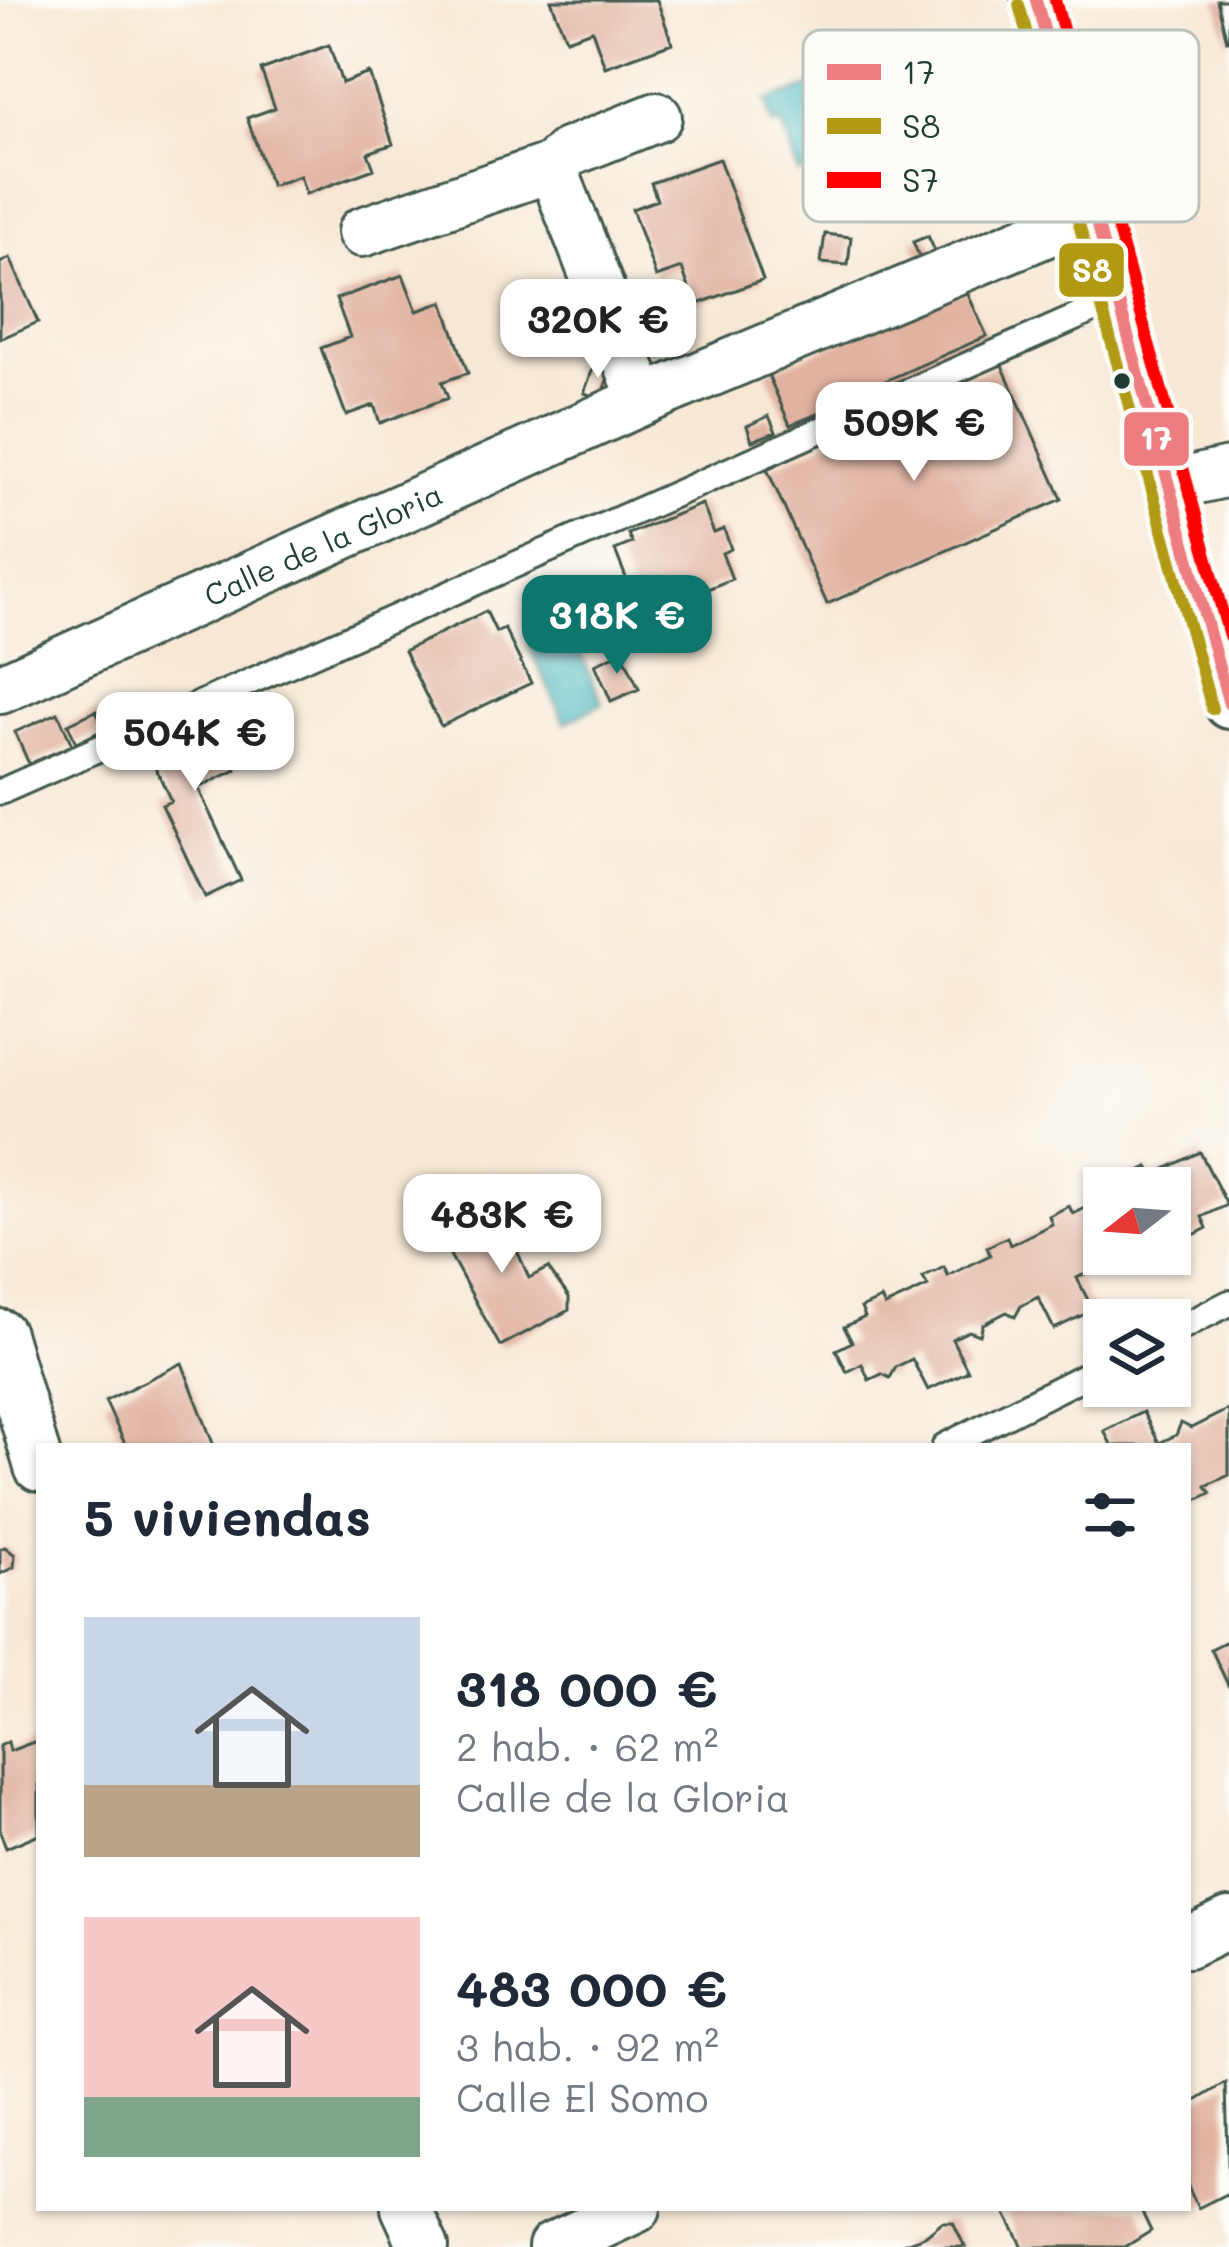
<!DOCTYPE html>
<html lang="es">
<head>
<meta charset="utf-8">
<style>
	body { margin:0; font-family:Mali,sans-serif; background:#f2f2f3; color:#1f2937; height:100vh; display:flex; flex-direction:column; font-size:45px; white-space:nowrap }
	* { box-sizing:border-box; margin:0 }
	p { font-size:39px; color:#747a83 }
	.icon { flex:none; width:66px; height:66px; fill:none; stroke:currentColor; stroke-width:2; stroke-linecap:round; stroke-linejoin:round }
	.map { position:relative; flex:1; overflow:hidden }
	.sheet { position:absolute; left:36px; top:1443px; width:1155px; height:768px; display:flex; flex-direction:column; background:#fff; border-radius:0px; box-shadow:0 3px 9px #0004 }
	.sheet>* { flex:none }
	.needle { width:78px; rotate:253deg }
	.buttons { position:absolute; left:1083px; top:1167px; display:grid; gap:24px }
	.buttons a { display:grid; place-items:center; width:108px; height:108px; border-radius:0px; background:#fff; box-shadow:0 3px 9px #0004; font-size:60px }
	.price { position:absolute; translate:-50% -102px; padding:0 27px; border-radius:24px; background:#fff; color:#222; font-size:39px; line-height:78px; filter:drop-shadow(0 3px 6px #0008) }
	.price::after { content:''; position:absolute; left:50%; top:72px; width:36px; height:27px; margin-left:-18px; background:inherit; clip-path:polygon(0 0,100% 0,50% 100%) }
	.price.active { background:#0f766e; color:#fff }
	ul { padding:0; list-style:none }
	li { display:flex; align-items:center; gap:36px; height:300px; padding:0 48px }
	li span { display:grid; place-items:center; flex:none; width:336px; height:240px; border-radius:0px; color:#555 }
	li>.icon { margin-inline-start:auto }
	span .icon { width:144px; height:144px; fill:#fffc; stroke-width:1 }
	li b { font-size:51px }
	h2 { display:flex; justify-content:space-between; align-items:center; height:144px; padding:0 48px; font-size:51px }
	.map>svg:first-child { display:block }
	.water { fill:#43b3bb; stroke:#317878; stroke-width:3 }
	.building { fill:#e1b2a0 }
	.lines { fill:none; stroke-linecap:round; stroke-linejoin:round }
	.service-casing { stroke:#3f574c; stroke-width:30 }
	.minor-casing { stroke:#3f574c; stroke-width:54 }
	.service { stroke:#fff; stroke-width:24 }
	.minor { stroke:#fff; stroke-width:48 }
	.bus-1-casing { stroke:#fdfcf7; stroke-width:21 }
	.bus-2-casing { stroke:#fdfcf7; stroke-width:21 }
	.bus-3-casing { stroke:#fdfcf7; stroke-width:21 }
	.bus-1 { stroke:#ed7d80; stroke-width:12 }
	.bus-2 { stroke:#b19a12; stroke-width:12 }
	.bus-3 { stroke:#f00; stroke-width:12 }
	.bus-dot { fill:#1f3d34; stroke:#fdfcf7; stroke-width:4.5 }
	.labels { text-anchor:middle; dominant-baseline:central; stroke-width:12; stroke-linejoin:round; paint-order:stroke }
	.street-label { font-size:30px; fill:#1f3d34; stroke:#fdfcf7 }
	.key { fill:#fdfcf7; stroke:#bac3bc; stroke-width:3 }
	.key-label { font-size:33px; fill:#1f3d34 }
	.line-badge { stroke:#fdfcf7; stroke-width:4.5 }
	.badge-label { font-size:33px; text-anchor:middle; font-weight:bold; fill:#fff }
</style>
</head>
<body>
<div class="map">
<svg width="1229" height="2247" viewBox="0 0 1229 2247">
	<rect width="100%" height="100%" fill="#fdfcf7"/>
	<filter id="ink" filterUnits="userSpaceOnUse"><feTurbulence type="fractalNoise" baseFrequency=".00833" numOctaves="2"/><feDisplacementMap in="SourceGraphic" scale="24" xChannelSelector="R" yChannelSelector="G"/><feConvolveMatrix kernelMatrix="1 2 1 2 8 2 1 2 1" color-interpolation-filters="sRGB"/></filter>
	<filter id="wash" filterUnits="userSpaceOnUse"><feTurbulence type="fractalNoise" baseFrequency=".004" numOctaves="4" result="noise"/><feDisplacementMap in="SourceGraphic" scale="48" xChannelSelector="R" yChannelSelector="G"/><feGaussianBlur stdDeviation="2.7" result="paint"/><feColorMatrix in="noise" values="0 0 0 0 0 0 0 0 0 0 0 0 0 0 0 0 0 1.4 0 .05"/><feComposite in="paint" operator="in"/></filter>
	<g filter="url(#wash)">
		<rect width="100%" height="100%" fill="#f7e8d5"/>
		<path class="water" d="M816 85 839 160 798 173 782 124 773 126 766 101Z
			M552 621 569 628 603 703 565 723 529 647 533 631Z"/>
		<g id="blocks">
			<path class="building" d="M551 0H657L672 43 605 67 592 30 566 39Z
				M1217 0H1229V41H1227Z
				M329 45 342 83 369 73 393 144 368 153 374 169 306 194 300 176 271 186 247 118 275 108 261 70Z
				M719 159 763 280 695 305 682 268 656 277 632 209 657 200 651 183Z
				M825 234 851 237 848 265 821 263Z
				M928 236 935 251 920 258 913 242Z
				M10 258 38 322 0 339V263Z
				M403 275 417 311 443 302 468 373 442 382 448 398 380 423 374 405 346 415 321 348 350 337 336 299Z
				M966 290 987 336 874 386 877 391 790 425 767 372Z
				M595 363 611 369 601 398 584 393Z
				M1001 363 1062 499 827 604 767 469Z
				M769 416 776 432 752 441 747 426Z
				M702 504 714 533 724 529 731 549 722 553 732 579 659 609 655 601 638 608 615 550 632 543 628 534Z
				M486 611 496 632 504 628 531 683 441 726 404 651Z
				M622 652 639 689 611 701 595 664Z
				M207 708 236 770 198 788 241 880 205 897 162 805 171 801 142 738Z
				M96 711 105 729 76 743 68 724Z
				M58 713 72 745 29 764 15 732Z
				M1200 1152 1227 1205 1202 1217 1207 1228 1184 1240 1178 1228 1170 1232V1188H1133L1128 1177 1148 1167 1153 1175Z
				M1104 1199V1254H1124L1109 1263 1105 1273 1095 1269 1077 1278 1093 1310 1054 1329 1038 1297 1021 1306 1015 1317 1007 1312 983 1324 980 1335 969 1331 952 1339 968 1371 928 1390 912 1359 896 1367 890 1378 882 1374 869 1380 862 1364 847 1372 836 1350 852 1342 844 1327 865 1317 861 1308 881 1299 885 1306 928 1286 923 1278 944 1267 948 1276 990 1255 987 1247 1007 1237 1010 1245 1052 1224 1049 1216 1069 1206 1073 1214Z
				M496 1202 529 1278 548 1268 569 1297V1310L500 1346 438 1233Z
				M182 1363 214 1446H126L105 1401Z
				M1229 1409V1475L1206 1486 1211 1493 1190 1503 1188 1446H1112L1104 1431 1143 1412 1159 1443 1176 1435 1181 1423 1191 1428Z
				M5 1547 15 1555 14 1567 0 1574V1549Z
				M1229 1640V1687L1211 1649Z
				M39 1740V1834L6 1848 0 1832V1746L8 1742 10 1751Z
				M1226 2083 1229 2200 1226 2194 1198 2208 1188 2187V2106Z
				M1003 2208H1140L1151 2231 1125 2247H1023Z
				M942 2222H953L965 2247H894L925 2236Z"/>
		</g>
	</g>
	<g filter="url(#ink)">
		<use href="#blocks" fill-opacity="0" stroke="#3f574c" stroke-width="3"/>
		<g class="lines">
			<g class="service-casing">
				<path id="service" d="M0 792 1120 298
					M1170 1333 1229 1303
					M945 1446 1104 1366"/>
			</g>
			<g class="minor-casing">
				<g id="minor">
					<path d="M1036 0 1229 704"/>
					<path d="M552 167 643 400"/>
					<path d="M362 232 552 167 567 153 657 117"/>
					<path d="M1171 485 1229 472"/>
					<path id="s1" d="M0 689 643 400 1097 211"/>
					<path d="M0 1334 39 1467"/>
					<path d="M1188 1943 1229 1923"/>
					<path d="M406 2208 424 2247"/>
					<path d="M553 2247 636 2208"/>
				</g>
			</g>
			<use href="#service" class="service"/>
			<use href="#minor" class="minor"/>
			<g class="bus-1-casing">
				<path id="bus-1" d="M1036 0 1229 704"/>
			</g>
			<g class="bus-2-casing">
				<path id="bus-2" d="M1019 5 1212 709"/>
			</g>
			<g class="bus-3-casing">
				<path id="bus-3" d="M1055 0 1229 636"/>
			</g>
			<use href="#bus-1" class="bus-1"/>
			<use href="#bus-2" class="bus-2"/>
			<use href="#bus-3" class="bus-3"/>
		</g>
	</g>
	<circle class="bus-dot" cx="1122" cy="381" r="10"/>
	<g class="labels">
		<g class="street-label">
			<text stroke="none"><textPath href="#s1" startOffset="354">Calle de la Gloria</textPath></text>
		</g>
	</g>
	<rect x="803" y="30" width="396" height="192" rx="18" class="key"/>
	<rect x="827" y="64" width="54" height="16" fill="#ed7d80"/>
	<rect x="827" y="118" width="54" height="16" fill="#b19a12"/>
	<rect x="827" y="172" width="54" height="16" fill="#f00"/>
	<g class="key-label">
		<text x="902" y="84">17</text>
		<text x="902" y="138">S8</text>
		<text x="902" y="192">S7</text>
	</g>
	<g class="line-badge">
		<rect x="1057" y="241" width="69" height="58" rx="12" fill="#b19a12"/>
		<rect x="1122" y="410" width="69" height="58" rx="12" fill="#ed7d80"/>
	</g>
	<g class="badge-label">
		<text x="1092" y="282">S8</text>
		<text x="1156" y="450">17</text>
	</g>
</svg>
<div class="buttons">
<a><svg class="needle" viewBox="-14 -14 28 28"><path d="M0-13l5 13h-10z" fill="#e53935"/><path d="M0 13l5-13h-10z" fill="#747a83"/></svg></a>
<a><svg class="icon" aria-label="layers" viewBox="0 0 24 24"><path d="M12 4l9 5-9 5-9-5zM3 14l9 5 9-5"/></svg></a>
</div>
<b class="price" style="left:598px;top:381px">320K €</b>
<b class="price" style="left:914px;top:484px">509K €</b>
<b class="price active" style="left:617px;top:677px">318K €</b>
<b class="price" style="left:195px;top:794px">504K €</b>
<b class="price" style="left:502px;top:1276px">483K €</b>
<section class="sheet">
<h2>5 viviendas<svg class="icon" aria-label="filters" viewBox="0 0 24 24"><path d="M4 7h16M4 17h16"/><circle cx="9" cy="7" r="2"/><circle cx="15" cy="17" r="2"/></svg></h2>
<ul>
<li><span style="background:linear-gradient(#c9d6e8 70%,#b9a48a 0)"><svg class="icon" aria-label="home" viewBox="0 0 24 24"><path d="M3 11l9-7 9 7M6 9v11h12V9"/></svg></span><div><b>318 000 €</b><p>2 hab. · 62 m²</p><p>Calle de la Gloria</p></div></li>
<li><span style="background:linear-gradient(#f6c9c9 75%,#7fa58c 0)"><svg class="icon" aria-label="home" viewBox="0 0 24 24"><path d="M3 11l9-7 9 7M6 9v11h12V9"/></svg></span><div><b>483 000 €</b><p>3 hab. · 92 m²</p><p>Calle El Somo</p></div></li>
</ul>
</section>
</div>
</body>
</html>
